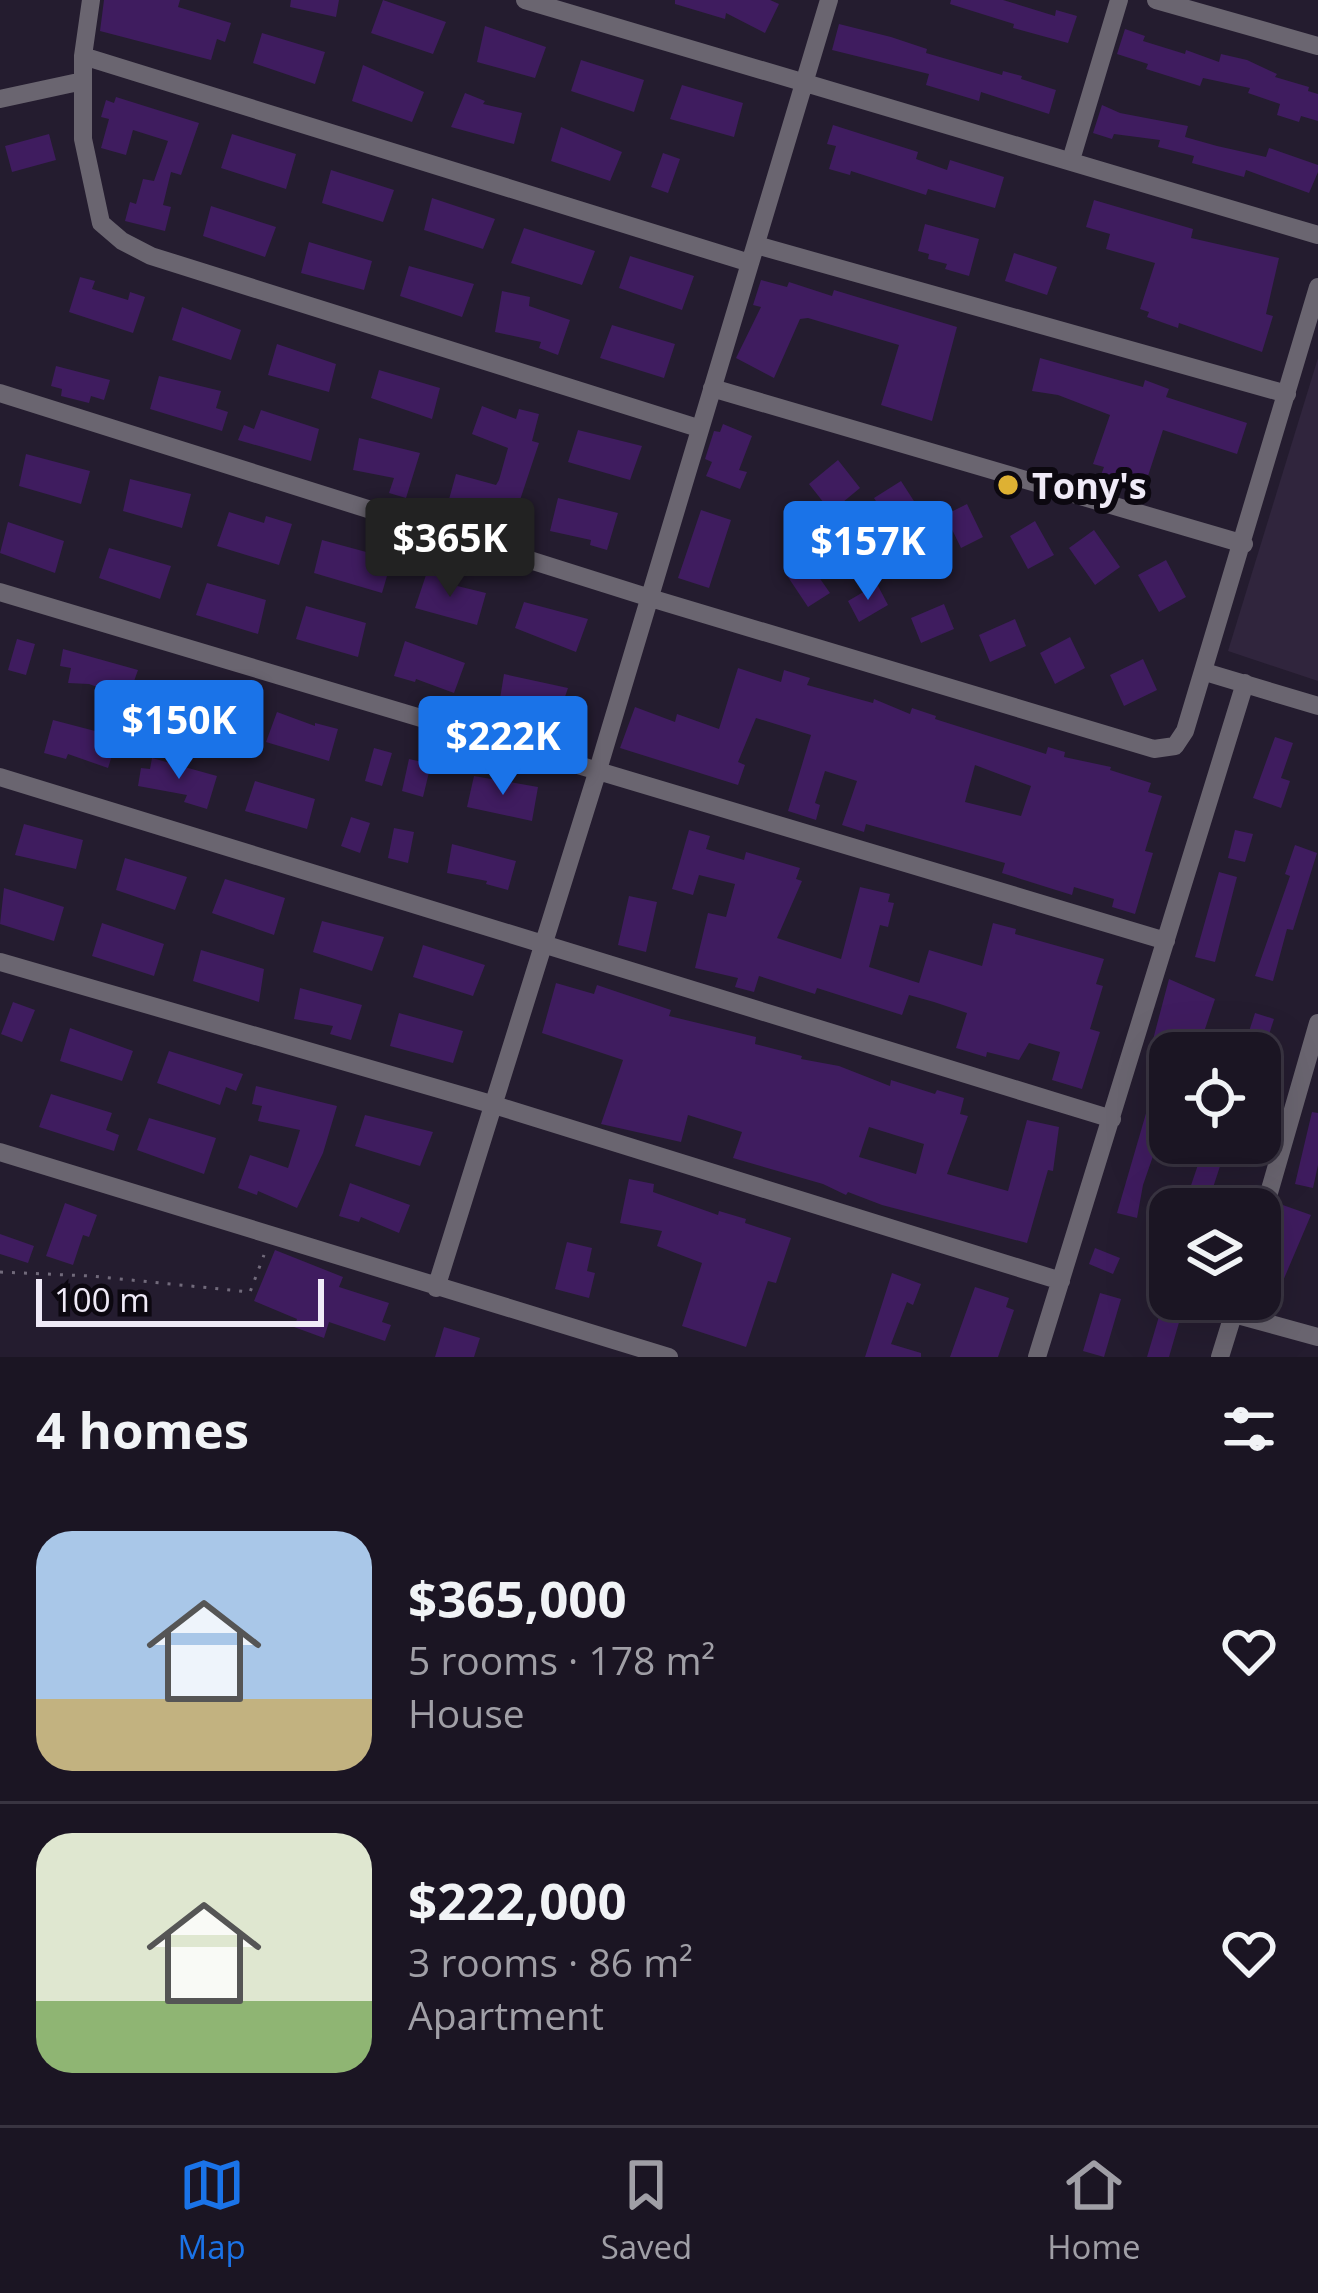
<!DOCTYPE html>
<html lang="en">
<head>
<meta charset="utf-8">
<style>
	body { margin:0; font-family:"Open Sans",sans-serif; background:#282230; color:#f1f3f6; height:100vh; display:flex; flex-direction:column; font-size:45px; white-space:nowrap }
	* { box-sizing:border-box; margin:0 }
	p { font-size:39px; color:#a09fa6 }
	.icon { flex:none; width:66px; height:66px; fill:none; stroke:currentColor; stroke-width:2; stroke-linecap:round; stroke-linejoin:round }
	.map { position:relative; height:1357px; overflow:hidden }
	.details { display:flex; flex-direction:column; background:#1b1523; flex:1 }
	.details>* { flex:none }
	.fabs { position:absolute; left:1149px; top:1032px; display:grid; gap:24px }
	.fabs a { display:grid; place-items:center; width:132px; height:132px; border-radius:24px; background:#1b1523; box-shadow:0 12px 48px #0002,0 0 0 3px #393441; font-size:60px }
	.scale { position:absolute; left:36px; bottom:30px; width:288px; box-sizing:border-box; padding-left:12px; border:6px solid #efeaf7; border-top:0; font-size:33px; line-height:42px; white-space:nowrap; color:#efeaf7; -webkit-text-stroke:9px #0c0810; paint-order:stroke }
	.price { position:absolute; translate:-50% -102px; padding:0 27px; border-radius:12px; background:#1a73e8; color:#fff; font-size:39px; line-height:78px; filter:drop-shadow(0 3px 6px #0008) }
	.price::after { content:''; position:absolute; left:50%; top:72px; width:36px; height:27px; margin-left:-18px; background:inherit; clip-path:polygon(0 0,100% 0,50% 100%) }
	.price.active { background:#222; color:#fff }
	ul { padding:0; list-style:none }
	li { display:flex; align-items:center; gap:36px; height:300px; padding:0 36px }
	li+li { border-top:3px solid #393441 }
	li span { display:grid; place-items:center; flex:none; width:336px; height:240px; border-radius:36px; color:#555 }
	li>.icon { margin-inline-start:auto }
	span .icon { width:144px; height:144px; fill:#fffc; stroke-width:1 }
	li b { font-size:51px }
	h2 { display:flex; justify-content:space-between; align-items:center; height:144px; padding:0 36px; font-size:51px }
	.dock { display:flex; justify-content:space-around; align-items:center; height:168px; border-top:3px solid #393441; background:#1b1523; font-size:33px; color:#a09fa6 }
	.dock a { display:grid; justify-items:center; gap:6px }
	.dock .active { color:#1a73e8 }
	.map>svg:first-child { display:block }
	.built { fill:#30253d }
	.building { fill:#3f1c5f; fill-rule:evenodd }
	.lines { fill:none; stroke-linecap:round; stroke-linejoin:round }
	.path { stroke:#716a7b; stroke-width:3; stroke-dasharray:3 9; stroke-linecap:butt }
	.minor { stroke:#6a6570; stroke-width:18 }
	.poi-dot { fill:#deb133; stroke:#0c0810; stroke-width:4.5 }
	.labels { text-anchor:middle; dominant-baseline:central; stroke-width:12; stroke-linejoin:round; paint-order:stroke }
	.poi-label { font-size:36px; font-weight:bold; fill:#efeaf7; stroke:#0c0810; text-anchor:start }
</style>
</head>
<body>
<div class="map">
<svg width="1318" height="1357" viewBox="0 0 1318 1357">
	<rect width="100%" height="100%" fill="#241c2f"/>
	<path class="built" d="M1318 358V681L1228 651Z"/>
	<path class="building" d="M104 0H180L178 7 231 23 225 42 217 39 211 60 100 31Z
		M291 0H339L336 17 290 7Z
		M383 0 446 22 433 54 371 33Z
		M675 0H770L779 4 765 33 726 13 725 19 675 4Z
		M951 0H1003L1055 16 1056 10 1077 16 1068 43 1013 28 1014 24 950 4Z
		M839 24 891 37 927 49 926 53 1002 75 1003 71 1022 76 1021 79 1056 90 1049 114 981 92 979 101 926 85 929 74 832 50Z
		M485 26 546 47 535 78 477 62Z
		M1125 29 1145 36 1143 41 1185 54 1186 50 1219 62 1221 54 1247 60 1277 74 1275 77 1309 87 1308 91 1318 94V121L1301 116 1299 122 1277 115 1280 104 1248 93 1250 88 1203 78 1200 86 1146 69 1148 64 1117 54Z
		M262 33 325 52 315 84 253 63Z
		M581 60 644 80 634 112 571 91Z
		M363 65 424 92 412 122 352 101Z
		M682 85 743 103 734 137 670 119Z
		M465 93 485 101 483 104 522 113 514 144 451 127Z
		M116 97 199 123 181 175 171 172 163 205 171 207 165 231 125 221 130 202 136 204 143 179 154 181 168 141 133 130 126 155 101 148 109 119 101 117 106 100 114 103Z
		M1102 105 1120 113 1188 126 1185 137 1217 146 1266 157 1269 148 1318 165V172L1309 193 1246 170 1244 177 1192 163 1194 156 1158 147 1160 140 1114 134 1112 139 1093 133Z
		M833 125 918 152 916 159 947 170 950 160 1004 177 995 208 928 189 926 195 851 171 850 175 829 169 836 146 827 144Z
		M561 127 622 152 610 181 551 161Z
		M49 134 56 160 12 172 5 146Z
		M232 134 296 154 286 189 221 168Z
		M663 153 680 159 668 193 651 187Z
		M331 170 394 190 383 222 322 203Z
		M432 198 495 219 483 249 424 230Z
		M1094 200 1193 229 1191 238 1279 258 1266 314 1273 316 1262 352 1179 323 1178 328 1147 317 1149 312 1140 309 1155 263 1106 249 1110 234 1086 227Z
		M211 206 276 227 265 257 203 236Z
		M925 224 979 239 969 276 945 269 947 264 928 259 929 254 918 251Z
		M524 228 595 251 582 285 511 263Z
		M309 242 372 261 364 290 301 273Z
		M1014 253 1057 267 1047 295 1005 281Z
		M630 256 694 276 682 310 619 288Z
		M409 266 474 284 462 317 400 296Z
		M80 277 95 281 92 289 128 300 130 292 145 297 133 333 69 312Z
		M761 280 787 287 789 282 832 296 834 290 957 327 932 421 881 405 899 345 808 318 800 319 774 378 736 358 761 307 753 305Z
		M502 291 530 297 529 306 570 320 558 355 539 348 541 342 495 332Z
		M182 307 241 330 231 360 172 340Z
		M612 325 675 344 664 378 600 358Z
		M277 344 336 364 329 392 268 375Z
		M1040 358 1143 387 1145 380 1169 389 1166 397 1247 423 1237 454 1163 430 1146 482 1136 478 1134 486 1101 475 1104 467 1093 464 1110 415 1058 395 1032 391Z
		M56 366 110 380 104 400 91 396 89 403 61 396 62 389 51 386Z
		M379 370 440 388 432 419 371 398Z
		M159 376 221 391 216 408 228 412 222 431 150 409Z
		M482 406 516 419 519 409 539 414 532 441 539 443 519 503 527 506 520 526 448 503 456 474 496 485 499 480 508 448 472 434Z
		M261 410 319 429 311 461 238 440 244 425 254 429Z
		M723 424 752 436 739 470 747 472 740 489 706 476 712 462 705 459 714 431 720 432Z
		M578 430 642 446 630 480 568 462Z
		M359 438 420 453 406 498 389 493 394 478 353 470Z
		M26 454 90 471 81 504 19 486Z
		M838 460 860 488 831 512 809 484Z
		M130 479 191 494 182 528 123 511Z
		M901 481 921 512 894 529 874 498Z
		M558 498 618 513 607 550 590 545 591 540 550 531Z
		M967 504 983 537 961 548 945 515Z
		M701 510 731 520 709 588 678 578Z
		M229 512 264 523 266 516 292 524 279 565 217 546Z
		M1035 521 1054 555 1028 569 1010 536Z
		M8 522 64 541 55 573 0 553Z
		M1094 530 1120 567 1095 585 1069 548Z
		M322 540 392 559 382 593 314 573Z
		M109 548 171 566 160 599 99 578Z
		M807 560 830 593 808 607 786 574Z
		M1166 560 1186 597 1159 612 1138 575Z
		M427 572 447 579 445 583 486 593 477 625 415 608Z
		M207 583 266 600 258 634 196 615Z
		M877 584 888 605 859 622 848 601Z
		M524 602 588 619 576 652 515 628Z
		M944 604 954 629 921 643 911 618Z
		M306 606 366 623 358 657 296 639Z
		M1015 619 1026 646 990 662 979 635Z
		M1070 637 1085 668 1055 684 1040 653Z
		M17 639 35 644 26 675 8 670Z
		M405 641 465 663 454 693 416 679 415 682 394 676Z
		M63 649 138 670 128 698 89 684 68 683 71 668 60 666Z
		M1143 659 1157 690 1124 706 1110 675Z
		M738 668 781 682 784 670 810 678 807 685 873 703 874 699 910 714 912 708 936 716 935 719 1046 754 1048 747 1065 752 1064 757 1111 767 1110 770 1151 783 1148 792 1162 796 1145 851 1153 853 1135 914 1112 907 1114 899 1074 887 1072 895 1002 873 1005 863 866 824 864 832 842 825 857 781 825 771 815 803 820 805 816 820 788 811 811 735 756 718 738 762 745 765 738 785 620 748 635 707 675 722 677 714 719 729ZM975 765 1031 786 1021 816 965 802Z
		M504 674 568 688 556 723 537 716 539 712 499 705Z
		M172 691 235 705 226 736 166 721Z
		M277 712 315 726V723L338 729 329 761 266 742Z
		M53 720 118 737 108 768 68 754 66 759 44 753Z
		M1275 737 1293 743 1281 778 1290 781 1281 808 1253 798Z
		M374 748 392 753 382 786 365 781Z
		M152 758 217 776 207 809 184 802 187 795 138 786 141 768 150 769Z
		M409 759 431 764 423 797 402 791Z
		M474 776 538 787 532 821 467 807Z
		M255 781 315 799 307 829 245 811Z
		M351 817 370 823 360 853 341 846Z
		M24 824 83 840 76 869 15 855Z
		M394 828 414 832 408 863 388 858Z
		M689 830 710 836 706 849 744 860 746 852 800 868 796 879 802 881 777 938 841 959 860 887 890 894 888 902 894 903 888 927 880 925 869 967 919 983 929 950 982 966 993 923 1016 929 1015 934 1104 959 1096 984 1103 986 1090 1029 1100 1032 1082 1089 1052 1080 1060 1052 1029 1043 1019 1060 987 1052 986 1057 956 1048 967 1013 934 1002 909 995 902 1015 817 988 815 994 759 976 754 992 735 987 738 978 695 968 708 913 726 917 735 884 699 875 693 895 672 889Z
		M1235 830 1253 834 1245 862 1228 858Z
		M452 844 516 861 508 890 486 884 487 881 447 873Z
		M1295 845 1317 853 1293 930 1287 929 1273 981 1255 976 1290 876 1285 874Z
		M125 858 187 877 175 910 116 890Z
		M1219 872 1237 877 1215 962 1195 957Z
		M225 879 285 898 274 935 212 913Z
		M4 888 64 907 54 941 0 924Z
		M629 896 657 902 646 952 618 945Z
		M322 921 384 937 372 971 313 952Z
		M102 923 164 944 154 976 92 956Z
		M423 945 485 965 473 996 413 977Z
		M201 950 264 969 259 1002 193 981Z
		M1169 979 1215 999 1197 1053 1176 1049 1170 1053V1107L1143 1185 1137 1218 1117 1213 1163 1055 1150 1051Z
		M556 983 594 994 597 985 671 1010 669 1016 756 1037 755 1044 802 1056 801 1059 839 1066 890 1086 891 1080 935 1094 937 1090 964 1098 960 1114 968 1116 947 1174 1008 1191 1027 1120 1059 1127 1053 1171 1048 1170 1027 1243 882 1205 848 1192 846 1195 823 1184 733 1158 742 1132 688 1115 681 1142 601 1124 623 1060 542 1033ZM869 1127 924 1144 916 1174 859 1157Z
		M300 988 362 1005 351 1040 330 1034 333 1026 294 1019Z
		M13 1002 35 1010 22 1042 1 1034Z
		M399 1013 463 1031 453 1063 390 1046Z
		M1255 1013 1274 1019 1263 1053H1242Z
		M70 1028 133 1051 122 1081 60 1061Z
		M169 1051 243 1074 236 1091 226 1087 220 1105 157 1083Z
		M256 1086 337 1106 323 1153 297 1208 258 1191 257 1195 238 1188 250 1155 288 1168 300 1130 258 1121 262 1106 252 1104Z
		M51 1094 112 1113 106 1130 119 1135 114 1151 39 1127Z
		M1312 1112 1318 1113V1165L1313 1188 1295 1184Z
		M365 1115 433 1132 420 1166 355 1146Z
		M149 1118 216 1138 204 1174 137 1150Z
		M1205 1144 1225 1151 1206 1209H1183Z
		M629 1179 654 1184 653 1192 718 1215 719 1211 746 1219 745 1223 791 1238 776 1283 768 1281 746 1347 682 1326 702 1263 657 1246 662 1231 620 1223Z
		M350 1183 410 1205 399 1233 361 1217 359 1222 339 1216Z
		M65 1203 97 1215 89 1237 83 1235 73 1265 46 1256Z
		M1280 1204 1311 1215 1280 1288 1262 1279 1282 1239V1232L1273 1228Z
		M0 1234 34 1246 28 1263 0 1254Z
		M567 1242 592 1248 587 1271 595 1273 589 1298 555 1289Z
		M1095 1248 1120 1258 1113 1274 1089 1264Z
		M275 1250 343 1277 339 1287 389 1303 382 1322 391 1325 385 1341 329 1322 324 1338 294 1327 297 1319 254 1301Z
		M892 1273 921 1284 913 1305 907 1302 891 1344 921 1353V1357H865Z
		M975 1287 1009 1298 1006 1307 1014 1310 998 1357H950Z
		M1100 1293 1121 1299 1104 1357 1083 1351Z
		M1160 1313 1180 1319 1169 1357H1147Z
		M444 1327 480 1338 474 1357H435Z"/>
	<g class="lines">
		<path class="path" d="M0 1272 91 1276 250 1292 264 1255"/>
		<path class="minor" d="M91 0 83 56V139L101 223 122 241 151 256 698 428
			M525 0 1318 235
			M1156 0 1318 46
			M83 56 750 263
			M0 99 83 81
			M1071 160 1119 0
			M756 245 1287 394
			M712 388 1244 544
			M0 393 647 597 1154 749 1175 746 1185 731 1318 287
			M0 592 1166 941
			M1205 672 1318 706
			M0 777 1112 1119
			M0 962 491 1104 1061 1281
			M0 1152 669 1357
			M1260 1224 1318 1023
			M436 1288 597 773 829 0
			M1234 1314 1318 1337
			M1037 1357 1245 683
			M1220 1357 1238 1299"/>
	</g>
	<circle class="poi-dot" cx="1008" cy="485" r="12"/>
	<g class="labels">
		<g class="poi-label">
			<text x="1032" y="485">Tony's</text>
		</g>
	</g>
</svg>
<div class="fabs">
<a><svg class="icon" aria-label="locate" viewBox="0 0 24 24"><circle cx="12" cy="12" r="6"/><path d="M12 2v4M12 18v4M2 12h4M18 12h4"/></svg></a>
<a><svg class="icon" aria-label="layers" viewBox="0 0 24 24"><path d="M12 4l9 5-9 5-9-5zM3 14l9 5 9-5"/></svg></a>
</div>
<div class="scale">100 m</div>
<b class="price active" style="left:450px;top:600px">$365K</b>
<b class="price" style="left:868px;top:603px">$157K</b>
<b class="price" style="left:179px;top:782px">$150K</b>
<b class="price" style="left:503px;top:798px">$222K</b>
</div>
<section class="details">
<h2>4 homes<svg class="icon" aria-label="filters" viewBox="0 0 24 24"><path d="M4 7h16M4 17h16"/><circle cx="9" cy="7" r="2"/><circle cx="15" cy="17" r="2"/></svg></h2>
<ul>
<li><span style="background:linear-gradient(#a9c7e8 70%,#c2b280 0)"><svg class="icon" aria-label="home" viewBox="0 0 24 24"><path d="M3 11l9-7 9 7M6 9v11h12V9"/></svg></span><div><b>$365,000</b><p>5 rooms · 178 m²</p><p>House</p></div><svg class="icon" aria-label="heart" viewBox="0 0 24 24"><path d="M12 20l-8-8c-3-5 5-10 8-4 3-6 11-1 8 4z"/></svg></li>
<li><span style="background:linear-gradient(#dfe7d0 70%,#8fb573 0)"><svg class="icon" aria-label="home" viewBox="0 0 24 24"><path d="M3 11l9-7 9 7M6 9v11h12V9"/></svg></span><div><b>$222,000</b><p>3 rooms · 86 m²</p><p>Apartment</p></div><svg class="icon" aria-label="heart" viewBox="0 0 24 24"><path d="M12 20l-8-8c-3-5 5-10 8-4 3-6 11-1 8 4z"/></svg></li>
</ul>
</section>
<nav class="dock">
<a class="active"><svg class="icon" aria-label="map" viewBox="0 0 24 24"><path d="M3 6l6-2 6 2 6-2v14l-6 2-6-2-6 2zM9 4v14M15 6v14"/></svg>Map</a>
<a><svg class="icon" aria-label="saved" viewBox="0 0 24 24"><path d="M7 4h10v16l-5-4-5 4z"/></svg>Saved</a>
<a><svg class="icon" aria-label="home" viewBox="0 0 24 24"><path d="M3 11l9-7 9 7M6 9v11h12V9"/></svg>Home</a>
</nav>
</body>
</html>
